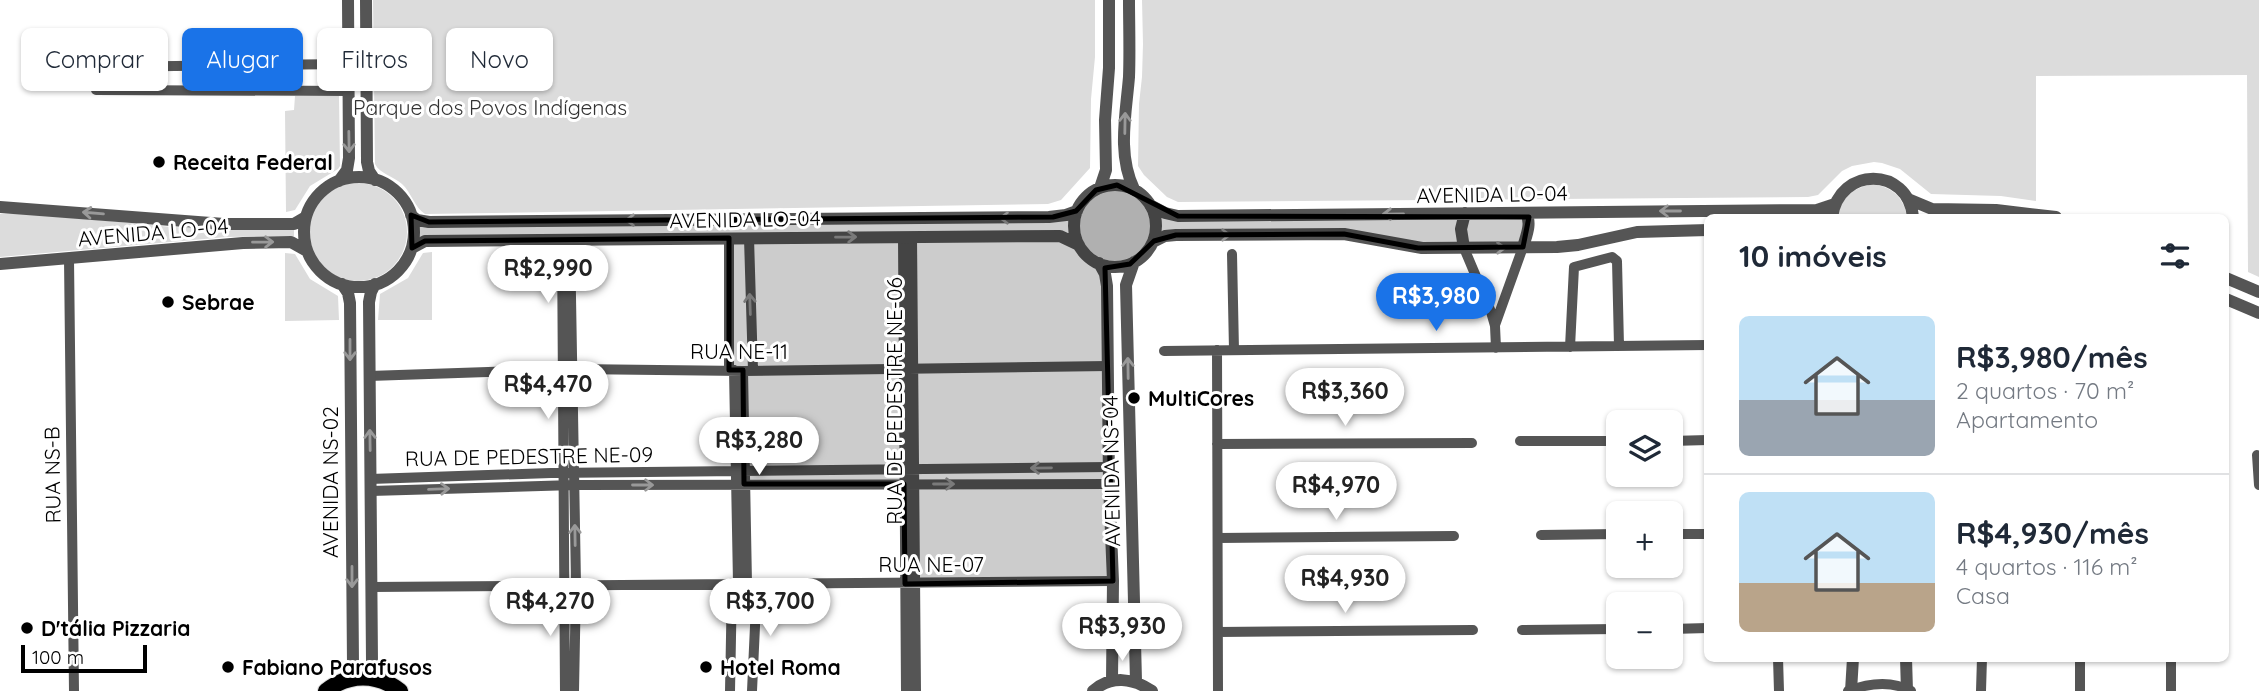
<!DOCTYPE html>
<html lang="pt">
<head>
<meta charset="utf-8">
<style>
	body { margin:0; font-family:Quicksand,sans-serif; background:#f6f6f7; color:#1f2937; height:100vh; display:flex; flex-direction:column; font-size:26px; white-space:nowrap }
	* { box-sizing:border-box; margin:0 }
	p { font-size:23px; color:#747a83 }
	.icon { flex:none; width:38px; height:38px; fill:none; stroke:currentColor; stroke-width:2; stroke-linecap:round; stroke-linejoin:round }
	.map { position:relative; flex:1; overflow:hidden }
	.sheet { position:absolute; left:1704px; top:214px; width:525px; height:448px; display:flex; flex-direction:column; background:#fff; border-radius:10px; box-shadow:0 2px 5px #0004 }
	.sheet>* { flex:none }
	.banner { position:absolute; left:21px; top:28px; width:665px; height:63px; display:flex; gap:14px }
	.controls { position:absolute; left:1606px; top:410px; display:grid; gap:14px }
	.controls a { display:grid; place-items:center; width:77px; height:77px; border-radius:10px; background:#fff; box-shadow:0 2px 5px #0004; font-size:35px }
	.scale { position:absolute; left:21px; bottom:18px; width:126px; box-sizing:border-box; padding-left:7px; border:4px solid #000; border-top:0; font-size:19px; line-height:24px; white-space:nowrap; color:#000; -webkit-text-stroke:5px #fff; paint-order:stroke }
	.price { position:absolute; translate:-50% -60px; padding:0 16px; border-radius:24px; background:#fff; color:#222; font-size:23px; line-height:46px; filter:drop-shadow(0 2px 4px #0008) }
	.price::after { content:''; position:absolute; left:50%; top:42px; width:21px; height:16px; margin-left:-10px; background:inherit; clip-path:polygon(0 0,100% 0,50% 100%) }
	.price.current { background:#1a73e8; color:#fff }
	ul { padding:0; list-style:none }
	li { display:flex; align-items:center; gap:21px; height:175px; padding:0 35px }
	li+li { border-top:2px solid #e0e1e3 }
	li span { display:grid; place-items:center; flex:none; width:196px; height:140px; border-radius:10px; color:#555 }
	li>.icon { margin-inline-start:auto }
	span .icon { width:84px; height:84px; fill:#fffc; stroke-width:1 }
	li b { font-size:30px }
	h2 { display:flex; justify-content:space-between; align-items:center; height:84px; padding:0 35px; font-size:30px }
	.chip { padding:0 24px; border-radius:10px; background:#fff; box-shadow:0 2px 5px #0004; font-size:24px; line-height:63px }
	.chip.current { background:#1a73e8; color:#fff }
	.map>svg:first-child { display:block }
	.green { fill:#dcdcdc }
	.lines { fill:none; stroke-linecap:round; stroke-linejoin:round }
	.primary-casing { stroke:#dbdbdb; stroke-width:18 }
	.minor { stroke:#555; stroke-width:10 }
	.tertiary { stroke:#555; stroke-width:12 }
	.primary { stroke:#000; stroke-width:16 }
	.oneway { stroke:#999 }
	.marked { fill:#000; fill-opacity:0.2; stroke:#000; stroke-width:5; stroke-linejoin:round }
	.poi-dot { fill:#000; stroke:#fff; stroke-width:2.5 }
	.labels { text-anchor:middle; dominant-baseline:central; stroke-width:6; stroke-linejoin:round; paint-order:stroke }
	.park-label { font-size:21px; fill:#333; stroke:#fff }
	.poi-label { font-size:21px; font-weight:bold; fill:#000; stroke:#fff; text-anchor:start }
	.street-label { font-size:21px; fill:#000; stroke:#fff }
</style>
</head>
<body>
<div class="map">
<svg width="2259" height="691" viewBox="0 0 2259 691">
	<rect width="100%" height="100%" fill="#fff"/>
	<path class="green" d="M373 0H1095V57L1091 99 1090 168 1061 200 1048 204 425 214C415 208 411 192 402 184 393 176 380 174 375 164Z
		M1142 0H2259V277L2248 272 2247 75 2036 76V201L2001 196 1931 194 1900 169 1882 163 1874 162 1852 166 1842 171 1818 195 1808 197 1178 202 1167 197 1144 175 1138 166 1139 104 1142 77 1143 44Z
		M295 96H339L340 166 338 169 310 186 295 210 286 212 285 111 294 110Z
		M309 232a49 49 0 1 1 98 0a49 49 0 1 1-98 0Z
		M1871 184C1893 187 1902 196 1908 217H1837C1842 196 1851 190 1871 184Z
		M1080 226a35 35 0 1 1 70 0a35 35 0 1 1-70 0Z
		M24 213 172 227 294 229V236L227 237 0 257V214Z
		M432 252V320H378L380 294 408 278 423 253Z
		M285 253 295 254 310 279 338 296 339 320 285 321Z"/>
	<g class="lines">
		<g class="primary-casing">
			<path id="primary" d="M326 691C349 673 377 673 400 691"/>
		</g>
		<path class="minor" d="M95 67 348 64
			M96 90 349 91
			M903 237 906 691
			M912 237 916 691
			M729 238V370
			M749 238 753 370
			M562 240 565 691
			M570 240 576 584 574 691
			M1464 248 1491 312 1495 326 1496 348
			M1232 254 1234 350
			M69 259 74 691
			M1495 325 1523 247
			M1570 347 1574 267 1612 257 1617 261 1619 346
			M1217 350 1218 691
			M1164 351 1708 345
			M734 370 738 583
			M743 371 747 583
			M369 376 573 369 743 371 1108 366
			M1520 441H1619
			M1671 441 1708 440
			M1217 444 1472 443
			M2257 455 2259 485
			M370 479 551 473 1109 467
			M371 491 574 485 1109 484
			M1671 534H1708
			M1541 535 1619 534
			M1218 538 1454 536
			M371 587 1113 581
			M1671 629 1708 628
			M1522 630 1619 629
			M1218 632 1473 630
			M1778 658 1779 691
			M2080 658V691
			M730 691 732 583
			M752 691 757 583
			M1848 691C1869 683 1891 680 1911 691
			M1981 691 1982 658
			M2171 691V658"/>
		<path class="tertiary" d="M366 0 367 162 369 171 375 180
			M1129 0C1129 25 1130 51 1129 77 1126 114 1117 154 1134 189
			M304 232a55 55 0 1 1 110 0a55 55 0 1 1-110 0Z
			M339 181 347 170 349 158 348 0
			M1074 226a41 41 0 1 1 82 0a41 41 0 1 1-82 0Z
			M1100 188 1106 170 1105 120 1109 68V0
			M1908 199 1932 209 1996 210 2056 217
			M1150 205 1165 213 1178 216 1817 210 1835 204
			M0 207 224 224H294L306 217
			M411 215 417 220 429 222 1049 217 1066 215 1077 211
			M1832 217C1839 166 1908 166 1913 217
			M1153 242 1165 236 1176 235 1344 234 1422 248 1557 247 1578 245 1637 232 1708 230
			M1523 247C1526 236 1532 224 1526 213
			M412 248 425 241 1060 236 1079 245
			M1464 248 1461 229 1465 213
			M1134 262 1126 285 1136 681
			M1099 263 1105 274 1107 286 1109 484 1113 581 1112 680
			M0 264 243 243 291 242 307 251
			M2226 278 2259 292
			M342 284 348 293 350 303 353 663 351 670 344 680
			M375 284 371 292 369 302 372 661 377 678
			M2226 299 2259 313
			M1906 658 1907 691
			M1093 691C1111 675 1133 678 1152 691
			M1851 691 1853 658"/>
		<use href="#primary" class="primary"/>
	</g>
	<defs><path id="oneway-shaft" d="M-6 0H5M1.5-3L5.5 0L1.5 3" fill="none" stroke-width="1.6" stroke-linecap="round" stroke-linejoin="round" transform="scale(1.75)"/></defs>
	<g class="oneway">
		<use href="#oneway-shaft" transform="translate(1125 123) rotate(-89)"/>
		<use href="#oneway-shaft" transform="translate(349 142) rotate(89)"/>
		<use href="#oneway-shaft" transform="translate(1670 211) rotate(180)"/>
		<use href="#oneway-shaft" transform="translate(93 213) rotate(-175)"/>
		<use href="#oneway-shaft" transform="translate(1393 214) rotate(179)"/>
		<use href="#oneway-shaft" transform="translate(1010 218) rotate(180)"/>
		<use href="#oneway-shaft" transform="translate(636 220) rotate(179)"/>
		<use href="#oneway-shaft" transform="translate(1220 235)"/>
		<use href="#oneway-shaft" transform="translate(846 237) rotate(-1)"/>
		<use href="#oneway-shaft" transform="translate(263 242) rotate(-1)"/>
		<use href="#oneway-shaft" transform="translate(1495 248) rotate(-1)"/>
		<use href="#oneway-shaft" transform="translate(750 304) rotate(-92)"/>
		<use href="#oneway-shaft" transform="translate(350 350) rotate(90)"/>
		<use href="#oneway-shaft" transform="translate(1128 368) rotate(-91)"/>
		<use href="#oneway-shaft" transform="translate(370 440) rotate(-91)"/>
		<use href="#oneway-shaft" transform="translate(1041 468) rotate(179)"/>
		<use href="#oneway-shaft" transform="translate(944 484)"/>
		<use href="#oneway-shaft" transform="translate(643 485)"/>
		<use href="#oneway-shaft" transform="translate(439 489) rotate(-2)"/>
		<use href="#oneway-shaft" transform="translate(575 535) rotate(-91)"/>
		<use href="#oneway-shaft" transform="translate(352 577) rotate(90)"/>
	</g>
	<path class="marked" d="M1117 185 1178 216 1529 217 1523 247 1418 248 1344 234 1176 235 1154 241 1130 264 1105 268 1113 581 905 584 904 484H744L743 370H729V238L425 241 412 248 411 215 429 222 1053 217 1076 211 1096 190Z"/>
	<g class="poi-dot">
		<circle cx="159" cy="162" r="7"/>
		<circle cx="168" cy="302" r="7"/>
		<circle cx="1134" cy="398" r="7"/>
		<circle cx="27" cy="628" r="7"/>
		<circle cx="228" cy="667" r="7"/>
		<circle cx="706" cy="667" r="7"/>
	</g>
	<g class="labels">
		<g class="park-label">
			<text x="490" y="107">Parque dos Povos Indígenas</text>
		</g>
		<g class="poi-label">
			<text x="173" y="162">Receita Federal</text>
			<text x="182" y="302">Sebrae</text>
			<text x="1148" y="398">MultiCores</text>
			<text x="41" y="628">D'tália Pizzaria</text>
			<text x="242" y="667">Fabiano Parafusos</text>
			<text x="720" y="667">Hotel Roma</text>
		</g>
		<g class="street-label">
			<text transform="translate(1492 194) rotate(-1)">AVENIDA LO-04</text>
			<text transform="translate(745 219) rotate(-1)">AVENIDA LO-04</text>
			<text transform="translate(153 232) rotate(-5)">AVENIDA LO-04</text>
			<text x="739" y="351">RUA NE-11</text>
			<text transform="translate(894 401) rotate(-90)">RUA DE PEDESTRE NE-06</text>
			<text transform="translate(529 456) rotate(-1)">RUA DE PEDESTRE NE-09</text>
			<text transform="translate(1111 471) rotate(-91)">AVENIDA NS-04</text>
			<text transform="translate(52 475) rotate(-91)">RUA NS-B</text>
			<text transform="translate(330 482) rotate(-90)">AVENIDA NS-02</text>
			<text x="931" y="564">RUA NE-07</text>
		</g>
	</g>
</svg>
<div class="controls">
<a><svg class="icon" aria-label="layers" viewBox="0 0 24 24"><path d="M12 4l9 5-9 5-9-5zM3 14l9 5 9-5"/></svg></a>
<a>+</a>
<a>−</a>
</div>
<div class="scale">100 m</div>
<b class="price" style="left:548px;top:305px">R$2,990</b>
<b class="price current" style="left:1436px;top:333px">R$3,980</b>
<b class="price" style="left:548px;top:421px">R$4,470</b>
<b class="price" style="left:1345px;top:428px">R$3,360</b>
<b class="price" style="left:759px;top:477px">R$3,280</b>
<b class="price" style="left:1336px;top:522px">R$4,970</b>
<b class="price" style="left:1345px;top:615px">R$4,930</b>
<b class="price" style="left:550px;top:638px">R$4,270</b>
<b class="price" style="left:770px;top:638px">R$3,700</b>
<b class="price" style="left:1122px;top:663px">R$3,930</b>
<div class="banner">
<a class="chip">Comprar</a>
<a class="chip current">Alugar</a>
<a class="chip">Filtros</a>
<a class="chip">Novo</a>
</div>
<section class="sheet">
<h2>10 imóveis<svg class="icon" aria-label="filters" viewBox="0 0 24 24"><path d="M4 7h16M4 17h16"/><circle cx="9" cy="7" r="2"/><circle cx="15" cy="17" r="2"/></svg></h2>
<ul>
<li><span style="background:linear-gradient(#bfe0f5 60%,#9aa5b1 0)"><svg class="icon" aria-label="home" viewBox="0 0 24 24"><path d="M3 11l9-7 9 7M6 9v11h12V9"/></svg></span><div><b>R$3,980/mês</b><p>2 quartos · 70 m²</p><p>Apartamento</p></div></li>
<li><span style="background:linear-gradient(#bfe0f5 65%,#b9a48a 0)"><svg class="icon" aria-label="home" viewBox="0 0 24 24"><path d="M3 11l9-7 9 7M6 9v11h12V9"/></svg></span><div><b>R$4,930/mês</b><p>4 quartos · 116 m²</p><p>Casa</p></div></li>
</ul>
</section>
</div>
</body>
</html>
